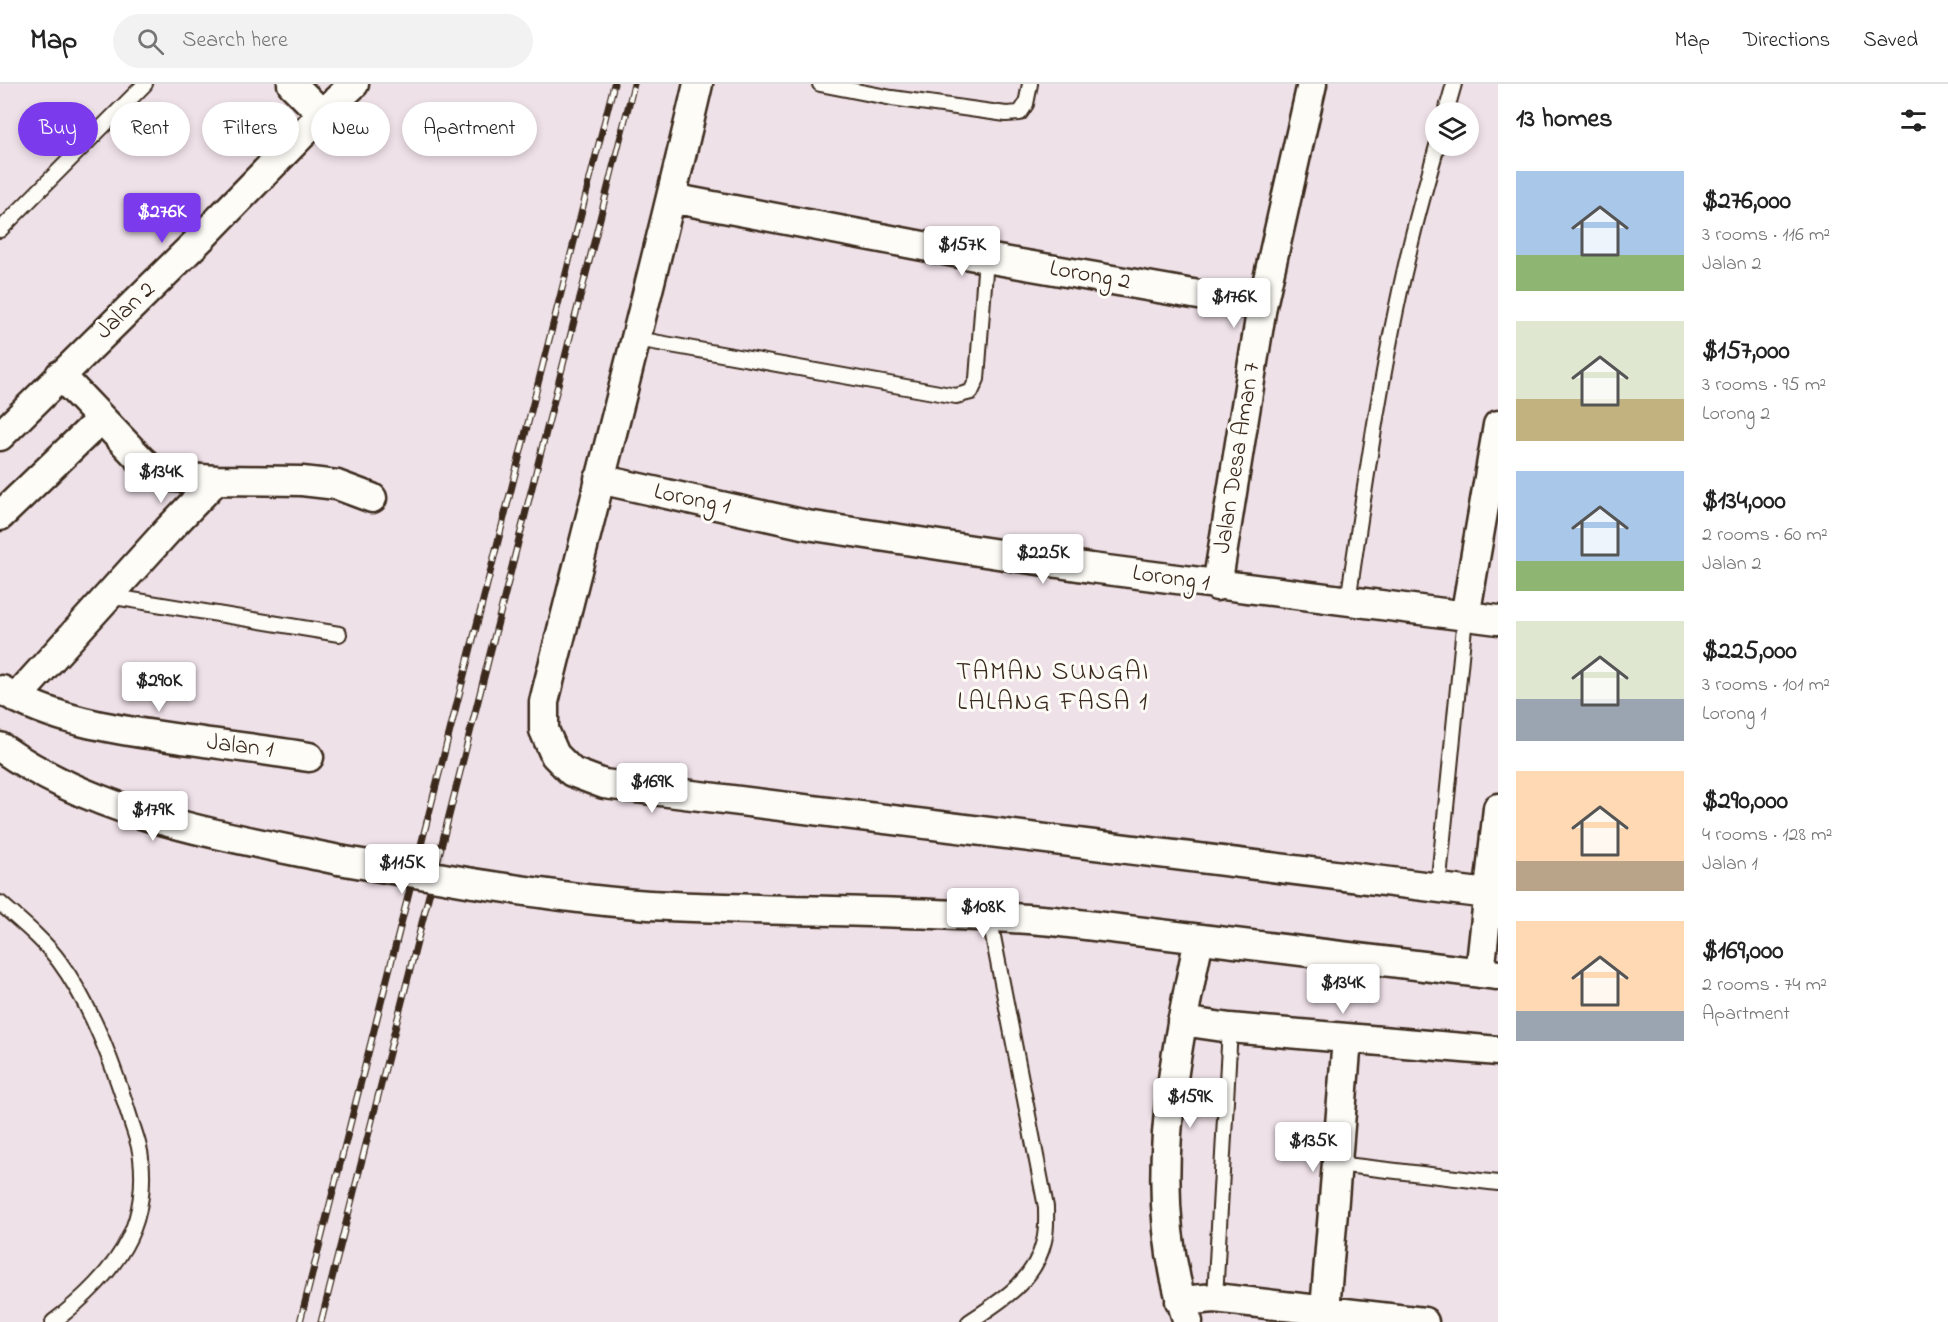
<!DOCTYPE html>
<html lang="en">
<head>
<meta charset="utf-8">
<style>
	body { margin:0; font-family:"Indie Flower",sans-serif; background:#f2f2f2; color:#222; height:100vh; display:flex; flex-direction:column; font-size:22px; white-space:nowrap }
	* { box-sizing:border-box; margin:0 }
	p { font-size:20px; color:#767676 }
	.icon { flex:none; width:33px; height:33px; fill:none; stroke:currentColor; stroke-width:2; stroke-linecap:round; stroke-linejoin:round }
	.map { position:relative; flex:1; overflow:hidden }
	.side { display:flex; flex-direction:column; background:#fff; width:450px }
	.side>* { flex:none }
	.top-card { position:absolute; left:18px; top:18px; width:570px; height:54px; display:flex; gap:12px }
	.tools { position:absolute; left:1425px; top:18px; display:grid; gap:12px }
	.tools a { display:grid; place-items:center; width:54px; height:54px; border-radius:50%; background:#fff; box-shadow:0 3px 9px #0003; font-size:30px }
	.price { position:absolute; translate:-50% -51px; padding:0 14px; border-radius:6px; background:#fff; color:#222; font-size:20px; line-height:39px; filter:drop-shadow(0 2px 3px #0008) }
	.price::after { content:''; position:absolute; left:50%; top:36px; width:18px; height:14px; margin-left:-9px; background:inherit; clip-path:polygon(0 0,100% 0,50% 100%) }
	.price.on { background:#7c3aed; color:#fff }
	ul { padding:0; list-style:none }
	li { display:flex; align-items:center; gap:18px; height:150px; padding:0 18px }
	li span { display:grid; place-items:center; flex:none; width:168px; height:120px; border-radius:0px; color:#555 }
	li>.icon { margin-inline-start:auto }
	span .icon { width:72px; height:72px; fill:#fffc; stroke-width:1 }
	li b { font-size:26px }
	h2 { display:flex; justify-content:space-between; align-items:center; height:72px; padding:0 18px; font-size:26px }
	.tag { padding:0 21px; border-radius:27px; background:#fff; box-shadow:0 3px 9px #0003; font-size:21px; line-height:54px }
	.tag.on { background:#7c3aed; color:#fff }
	header { display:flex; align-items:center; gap:36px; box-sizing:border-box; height:84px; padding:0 30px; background:#fff; border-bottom:2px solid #e0e0e0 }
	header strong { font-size:28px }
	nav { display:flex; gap:33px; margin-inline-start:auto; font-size:21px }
	.search { width:420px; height:54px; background:#f2f2f2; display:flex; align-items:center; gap:15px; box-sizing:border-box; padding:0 21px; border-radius:33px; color:#767676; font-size:22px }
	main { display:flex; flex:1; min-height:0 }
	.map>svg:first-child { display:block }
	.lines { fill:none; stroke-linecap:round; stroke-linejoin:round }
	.lane-casing { stroke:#3b2a1e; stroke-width:18 }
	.street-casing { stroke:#3b2a1e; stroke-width:33 }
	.lane { stroke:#fdfcf7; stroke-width:14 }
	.street { stroke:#fdfcf7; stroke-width:28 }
	.rail-casing { stroke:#3b2a1e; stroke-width:7 }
	.rail { stroke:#fdfcf7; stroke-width:4.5; stroke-dasharray:14; stroke-linecap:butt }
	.street-bridge-casing { stroke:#3b2a1e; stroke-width:33; stroke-linecap:butt }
	.street-bridge { stroke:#fdfcf7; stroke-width:28 }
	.labels { text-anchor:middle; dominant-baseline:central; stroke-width:6; stroke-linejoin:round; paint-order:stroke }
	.street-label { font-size:24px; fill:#3b2a1e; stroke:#fdfcf7 }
	.neighbourhood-label { font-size:26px; letter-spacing:1.5px; fill:#3b2a1e; stroke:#fdfcf7 }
</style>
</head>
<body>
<header>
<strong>Map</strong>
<div class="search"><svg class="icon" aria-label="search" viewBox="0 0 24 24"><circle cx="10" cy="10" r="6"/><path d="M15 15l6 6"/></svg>Search here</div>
<nav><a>Map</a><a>Directions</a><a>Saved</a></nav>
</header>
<main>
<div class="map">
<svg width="1498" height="1238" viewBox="0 0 1498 1238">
	<rect width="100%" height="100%" fill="#efe1e8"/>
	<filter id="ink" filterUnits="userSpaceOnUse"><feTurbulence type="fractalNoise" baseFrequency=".0167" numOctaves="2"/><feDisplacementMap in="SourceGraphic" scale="12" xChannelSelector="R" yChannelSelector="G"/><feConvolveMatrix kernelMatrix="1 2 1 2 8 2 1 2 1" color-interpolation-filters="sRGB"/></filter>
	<g filter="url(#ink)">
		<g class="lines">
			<g class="lane-casing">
				<path id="lane" d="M820 0 892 14 1006 30 1020 29 1026 20 1030 0
					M1446 28 1454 0
					M0 146 145 0
					M637 255 956 312 971 308 977 295 986 174
					M108 512 339 550
					M1348 517C1365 402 1381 286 1408 172 1416 135 1427 98 1437 62
					M1438 804 1465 533
					M0 819C20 837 43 855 59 877 92 922 113 980 130 1034 134 1047 140 1061 141 1074 144 1100 141 1130 129 1154 114 1186 81 1217 53 1238
					M1337 1080 1498 1099
					M1215 1214 1230 944
					M969 1238C1002 1216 1035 1197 1044 1157 1047 1146 1046 1134 1046 1123L989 832"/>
			</g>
			<g class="street-casing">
				<path id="street" d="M292 0 322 30
					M698 0C650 207 595 412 544 618V646L555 671 572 688 604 700 1488 810
					M671 114 986 174 1262 222
					M60 291 141 376 156 389 173 393 216 396
					M0 352 202 153 322 30 354 0
					M599 395 807 441 1091 484 1498 536
					M0 432 101 335
					M1217 502 1262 222 1312 0
					M1465 533 1498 341
					M2 606C53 636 111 645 168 653 215 660 262 665 309 673
					M16 614 168 446 216 396 302 397 337 401 372 414
					M0 663C99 733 222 751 339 776
					M473 799C532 808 590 817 649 821 784 828 919 826 1053 837L1498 891
					M1480 889 1498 724
					M1182 937 1230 944 1498 967
					M1180 1217 1215 1214 1424 1238
					M1325 1226 1347 955
					M1188 1238C1144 1113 1173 980 1199 855"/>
			</g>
			<use href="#lane" class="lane"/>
			<use href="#street" class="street"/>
			<g class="rail-casing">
				<path id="rail" d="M300 1238 614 0
					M321 1238 634 0"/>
			</g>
			<use href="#rail" class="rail"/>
			<g class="street-bridge-casing">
				<path id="street-bridge" d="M339 776 473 799"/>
			</g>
			<use href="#street-bridge" class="street-bridge"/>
		</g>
	</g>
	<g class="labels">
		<g class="street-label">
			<text transform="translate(1090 192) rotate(10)">Lorong 2</text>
			<text transform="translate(126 227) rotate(-44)">Jalan 2</text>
			<text transform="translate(1238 374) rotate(-81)">Jalan Desa Aman 7</text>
			<text transform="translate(692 416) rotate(12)">Lorong 1</text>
			<text transform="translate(1171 495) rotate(8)">Lorong 1</text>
			<text transform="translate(240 663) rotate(7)">Jalan 1</text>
		</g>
		<g class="neighbourhood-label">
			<text x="1053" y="589">TAMAN SUNGAI<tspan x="1053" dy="30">LALANG FASA 1</tspan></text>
		</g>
	</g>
</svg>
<div class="tools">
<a><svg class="icon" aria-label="layers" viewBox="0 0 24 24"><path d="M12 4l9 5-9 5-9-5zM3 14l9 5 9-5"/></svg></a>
</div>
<b class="price on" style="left:162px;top:160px">$276K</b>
<b class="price" style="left:962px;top:193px">$157K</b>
<b class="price" style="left:1234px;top:245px">$176K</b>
<b class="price" style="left:161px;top:420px">$134K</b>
<b class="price" style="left:1043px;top:501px">$225K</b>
<b class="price" style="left:159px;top:629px">$290K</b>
<b class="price" style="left:652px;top:730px">$169K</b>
<b class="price" style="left:153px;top:758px">$179K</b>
<b class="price" style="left:402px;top:811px">$115K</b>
<b class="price" style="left:983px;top:855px">$108K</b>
<b class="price" style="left:1343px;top:931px">$134K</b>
<b class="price" style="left:1190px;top:1045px">$159K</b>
<b class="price" style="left:1313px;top:1089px">$135K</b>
<div class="top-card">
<a class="tag on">Buy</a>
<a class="tag">Rent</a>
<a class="tag">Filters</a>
<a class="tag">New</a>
<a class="tag">Apartment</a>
</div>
</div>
<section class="side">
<h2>13 homes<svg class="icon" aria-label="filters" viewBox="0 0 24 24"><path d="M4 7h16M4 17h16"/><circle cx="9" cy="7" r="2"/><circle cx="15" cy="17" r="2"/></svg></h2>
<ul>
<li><span style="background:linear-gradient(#a9c7e8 70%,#8fb573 0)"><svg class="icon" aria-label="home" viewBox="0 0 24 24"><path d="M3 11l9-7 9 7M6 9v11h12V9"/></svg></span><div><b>$276,000</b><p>3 rooms · 116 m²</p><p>Jalan 2</p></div></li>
<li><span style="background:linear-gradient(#dfe7d0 65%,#c2b280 0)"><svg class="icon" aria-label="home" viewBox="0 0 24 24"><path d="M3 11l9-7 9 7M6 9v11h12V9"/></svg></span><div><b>$157,000</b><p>3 rooms · 95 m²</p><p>Lorong 2</p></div></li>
<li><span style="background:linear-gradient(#a9c7e8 75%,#8fb573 0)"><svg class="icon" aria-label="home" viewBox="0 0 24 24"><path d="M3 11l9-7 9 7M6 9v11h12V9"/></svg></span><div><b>$134,000</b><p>2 rooms · 60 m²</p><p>Jalan 2</p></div></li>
<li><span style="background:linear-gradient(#dfe7d0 65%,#9aa5b1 0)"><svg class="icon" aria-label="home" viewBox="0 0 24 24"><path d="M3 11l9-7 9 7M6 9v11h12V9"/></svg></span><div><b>$225,000</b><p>3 rooms · 101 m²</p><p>Lorong 1</p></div></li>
<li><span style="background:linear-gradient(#ffd9b3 75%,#b9a48a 0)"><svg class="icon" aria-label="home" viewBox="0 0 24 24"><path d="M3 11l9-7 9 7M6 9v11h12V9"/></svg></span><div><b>$290,000</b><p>4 rooms · 128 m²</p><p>Jalan 1</p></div></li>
<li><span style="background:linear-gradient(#ffd9b3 75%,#9aa5b1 0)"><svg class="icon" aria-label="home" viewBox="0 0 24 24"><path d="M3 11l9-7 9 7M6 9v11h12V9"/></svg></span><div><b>$169,000</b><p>2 rooms · 74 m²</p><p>Apartment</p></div></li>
</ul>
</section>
</main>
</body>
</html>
